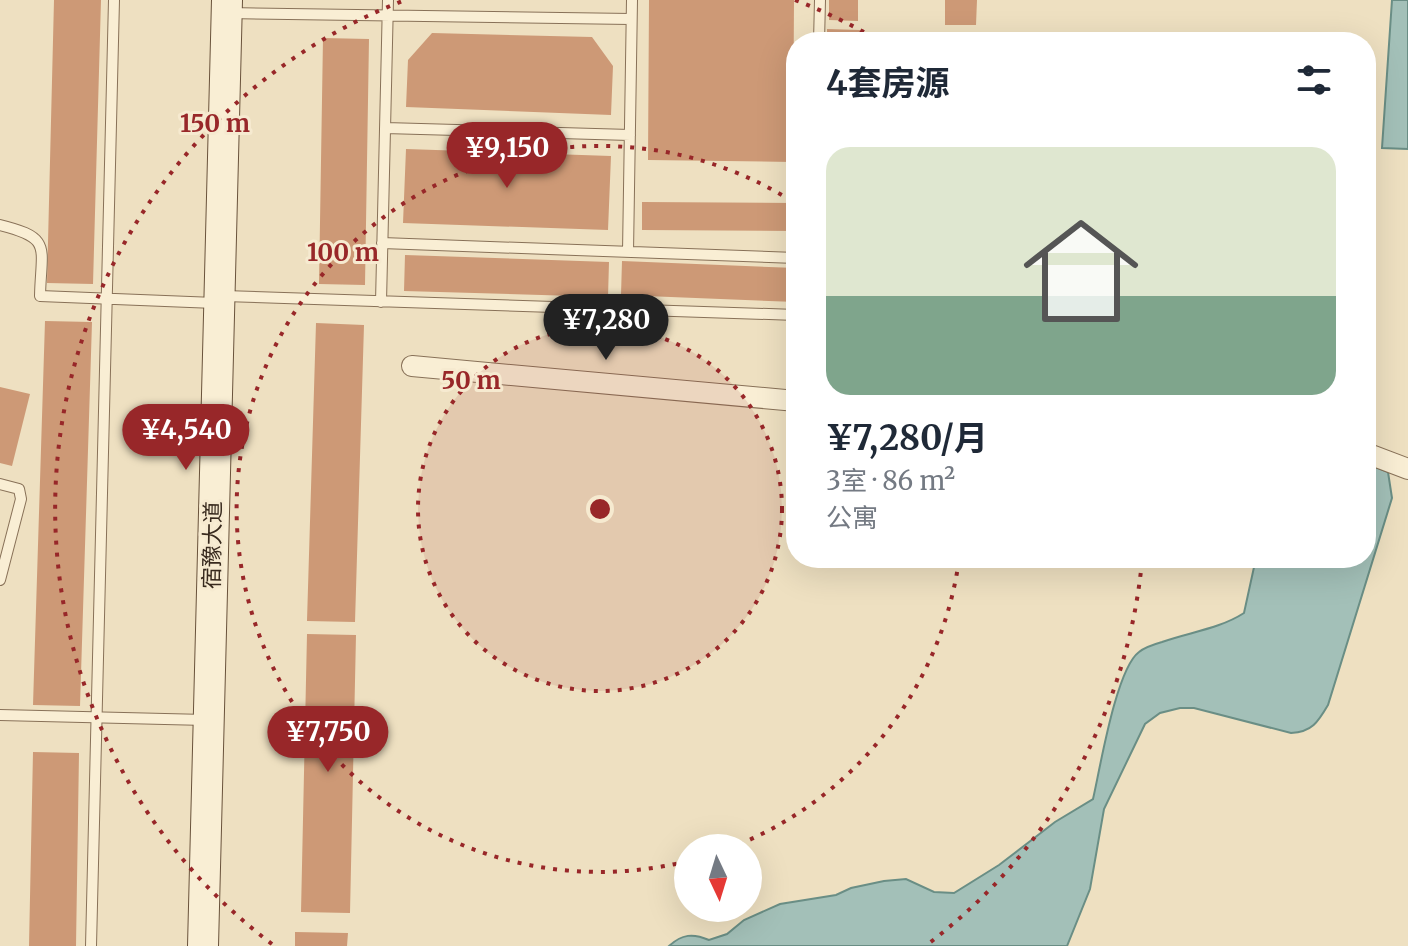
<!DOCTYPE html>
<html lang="zh">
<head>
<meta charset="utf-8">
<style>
	body { margin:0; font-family:Merriweather,"Noto Sans SC",serif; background:#f2f2f3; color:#1f2937; height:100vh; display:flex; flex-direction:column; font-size:30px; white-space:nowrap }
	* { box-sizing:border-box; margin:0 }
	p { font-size:26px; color:#747a83 }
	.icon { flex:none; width:44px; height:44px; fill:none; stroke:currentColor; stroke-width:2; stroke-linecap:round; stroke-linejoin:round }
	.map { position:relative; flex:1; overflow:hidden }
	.drawer { position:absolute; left:786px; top:32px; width:590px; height:536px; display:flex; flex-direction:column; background:#fff; border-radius:32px; box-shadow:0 8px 32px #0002 }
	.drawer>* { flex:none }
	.needle { width:52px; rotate:176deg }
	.controls { position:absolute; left:674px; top:834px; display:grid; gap:16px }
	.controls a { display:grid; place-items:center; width:88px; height:88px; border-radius:50%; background:#fff; box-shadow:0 8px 32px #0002; font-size:40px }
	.price { position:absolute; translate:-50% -68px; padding:0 18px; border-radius:28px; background:#982729; color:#fff; font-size:26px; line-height:52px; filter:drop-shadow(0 2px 4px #0008) }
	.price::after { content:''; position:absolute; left:50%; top:48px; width:24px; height:18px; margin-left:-12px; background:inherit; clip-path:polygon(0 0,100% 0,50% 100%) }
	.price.active { background:#222; color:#fff }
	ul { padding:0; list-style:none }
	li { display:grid; align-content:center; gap:16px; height:424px; padding:0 40px }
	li+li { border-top:2px solid #e0e1e3 }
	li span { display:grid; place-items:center; height:248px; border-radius:24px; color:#555 }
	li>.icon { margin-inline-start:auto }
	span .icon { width:144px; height:144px; fill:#fffc; stroke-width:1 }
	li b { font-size:34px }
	h2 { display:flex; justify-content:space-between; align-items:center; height:96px; padding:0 40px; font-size:34px }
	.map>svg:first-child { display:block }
	.water { fill:#a3c0b8; stroke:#6a8e85; stroke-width:2 }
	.building { fill:#cd9976 }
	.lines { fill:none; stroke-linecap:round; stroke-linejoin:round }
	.lane-casing { stroke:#887158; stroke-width:12 }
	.street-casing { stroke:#887158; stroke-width:22 }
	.secondary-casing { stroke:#69523b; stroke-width:32 }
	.lane { stroke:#f9eed4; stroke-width:10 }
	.street { stroke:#f9eed4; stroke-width:20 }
	.secondary { stroke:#f9eed4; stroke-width:30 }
	.ring { fill:none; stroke:#982729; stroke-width:4; stroke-dasharray:4 8 }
	.labels { text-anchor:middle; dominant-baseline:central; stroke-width:6; stroke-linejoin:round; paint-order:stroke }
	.street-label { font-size:22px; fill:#37291d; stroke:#f6ead0 }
	.centre { fill:#982729; stroke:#f6ead0; stroke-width:4 }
	.ring-label { font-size:24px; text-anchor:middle; font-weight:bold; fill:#982729; stroke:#f6ead0; stroke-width:6; stroke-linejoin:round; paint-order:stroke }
</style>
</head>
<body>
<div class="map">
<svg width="1408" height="946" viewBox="0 0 1408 946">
	<rect width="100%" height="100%" fill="#eee0c1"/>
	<path class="water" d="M1392 0H1408V149L1382 148Z
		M1366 463 1388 472 1392 498 1328 705C1318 722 1312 732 1291 733L1194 708H1180L1160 713 1145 724 1104 809 1090 889 1067 946H669C682 934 693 933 709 940L727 934 744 920 780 904 836 895 851 888 884 881 906 879 934 892 954 893 999 865 1055 822 1093 799C1100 769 1116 669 1139 652 1145 647 1155 644 1162 642 1190 632 1219 629 1244 613L1256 558H1366Z"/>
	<path class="building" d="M54 0H101L93 284 47 283Z
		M649 0H794L793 162 648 160Z
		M829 0H858V21L829 20Z
		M945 0H977L976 25H945Z
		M827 29 860 30V42H827Z
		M432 33 592 37 613 66 611 115 406 107 408 60Z
		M323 38 369 39 365 285 319 284Z
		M406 149 611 156 608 230 403 223Z
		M642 202 795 203V231L642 230Z
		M405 255 609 262 608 297 404 291Z
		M622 261 796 268V302L621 295Z
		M45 321 92 322 80 706 33 705Z
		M316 323 364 325 355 622 307 621Z
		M0 387 30 394 12 466 0 463Z
		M307 634 356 635 350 913 301 912Z
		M33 752 79 753 76 946H29Z
		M295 932 348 933 347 946H295Z"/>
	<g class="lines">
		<g class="lane-casing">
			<path id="lane" d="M228 13 631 19
				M819 42 820 0
				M385 128 630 135
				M0 225C53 238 41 247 40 296L215 303
				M382 243 796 258
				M628 252 632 0
				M224 296 796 315
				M381 302 388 0
				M0 484 19 489 21 499 0 580
				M0 715 206 720
				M91 946 114 0"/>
		</g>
		<g class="street-casing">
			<path id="street" d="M412 366 796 401
				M1366 453 1408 469"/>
		</g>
		<g class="secondary-casing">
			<path id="secondary" d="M203 946 227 0"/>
		</g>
		<use href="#lane" class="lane"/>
		<use href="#street" class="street"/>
		<use href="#secondary" class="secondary"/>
	</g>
	<circle cx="600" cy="509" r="182" fill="#982729" fill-opacity=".12"/>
	<g class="ring">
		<circle cx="600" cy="509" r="182"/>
		<path d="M959 560A363 363 0 0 1 730 848M688 861A363 363 0 1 1 795 203"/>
		<path d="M1142 561A545 545 0 0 1 928 944M272 944A545 545 0 0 1 405 0M795 0A545 545 0 0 1 881 42"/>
	</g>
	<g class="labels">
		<g class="street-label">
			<text transform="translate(212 545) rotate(-89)">宿豫大道</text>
		</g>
	</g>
	<circle cx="600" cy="509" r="12" class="centre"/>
	<g class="ring-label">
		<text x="215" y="132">150 m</text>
		<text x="343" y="261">100 m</text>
		<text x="471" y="389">50 m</text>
	</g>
</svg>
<div class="controls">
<a><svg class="needle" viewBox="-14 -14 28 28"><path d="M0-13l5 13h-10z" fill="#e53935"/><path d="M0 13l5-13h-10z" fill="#747a83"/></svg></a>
</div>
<b class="price" style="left:507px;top:190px">¥9,150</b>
<b class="price active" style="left:606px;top:362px">¥7,280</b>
<b class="price" style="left:186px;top:472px">¥4,540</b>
<b class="price" style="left:328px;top:774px">¥7,750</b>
<section class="drawer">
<h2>4套房源<svg class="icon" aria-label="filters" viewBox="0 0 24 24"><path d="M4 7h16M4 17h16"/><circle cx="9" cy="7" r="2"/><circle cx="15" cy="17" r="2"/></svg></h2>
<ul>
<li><span style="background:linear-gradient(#dfe7d0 60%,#7fa58c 0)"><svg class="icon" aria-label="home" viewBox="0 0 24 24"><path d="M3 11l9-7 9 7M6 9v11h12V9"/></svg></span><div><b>¥7,280/月</b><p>3室 · 86 m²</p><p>公寓</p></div></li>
</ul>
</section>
</div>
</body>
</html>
